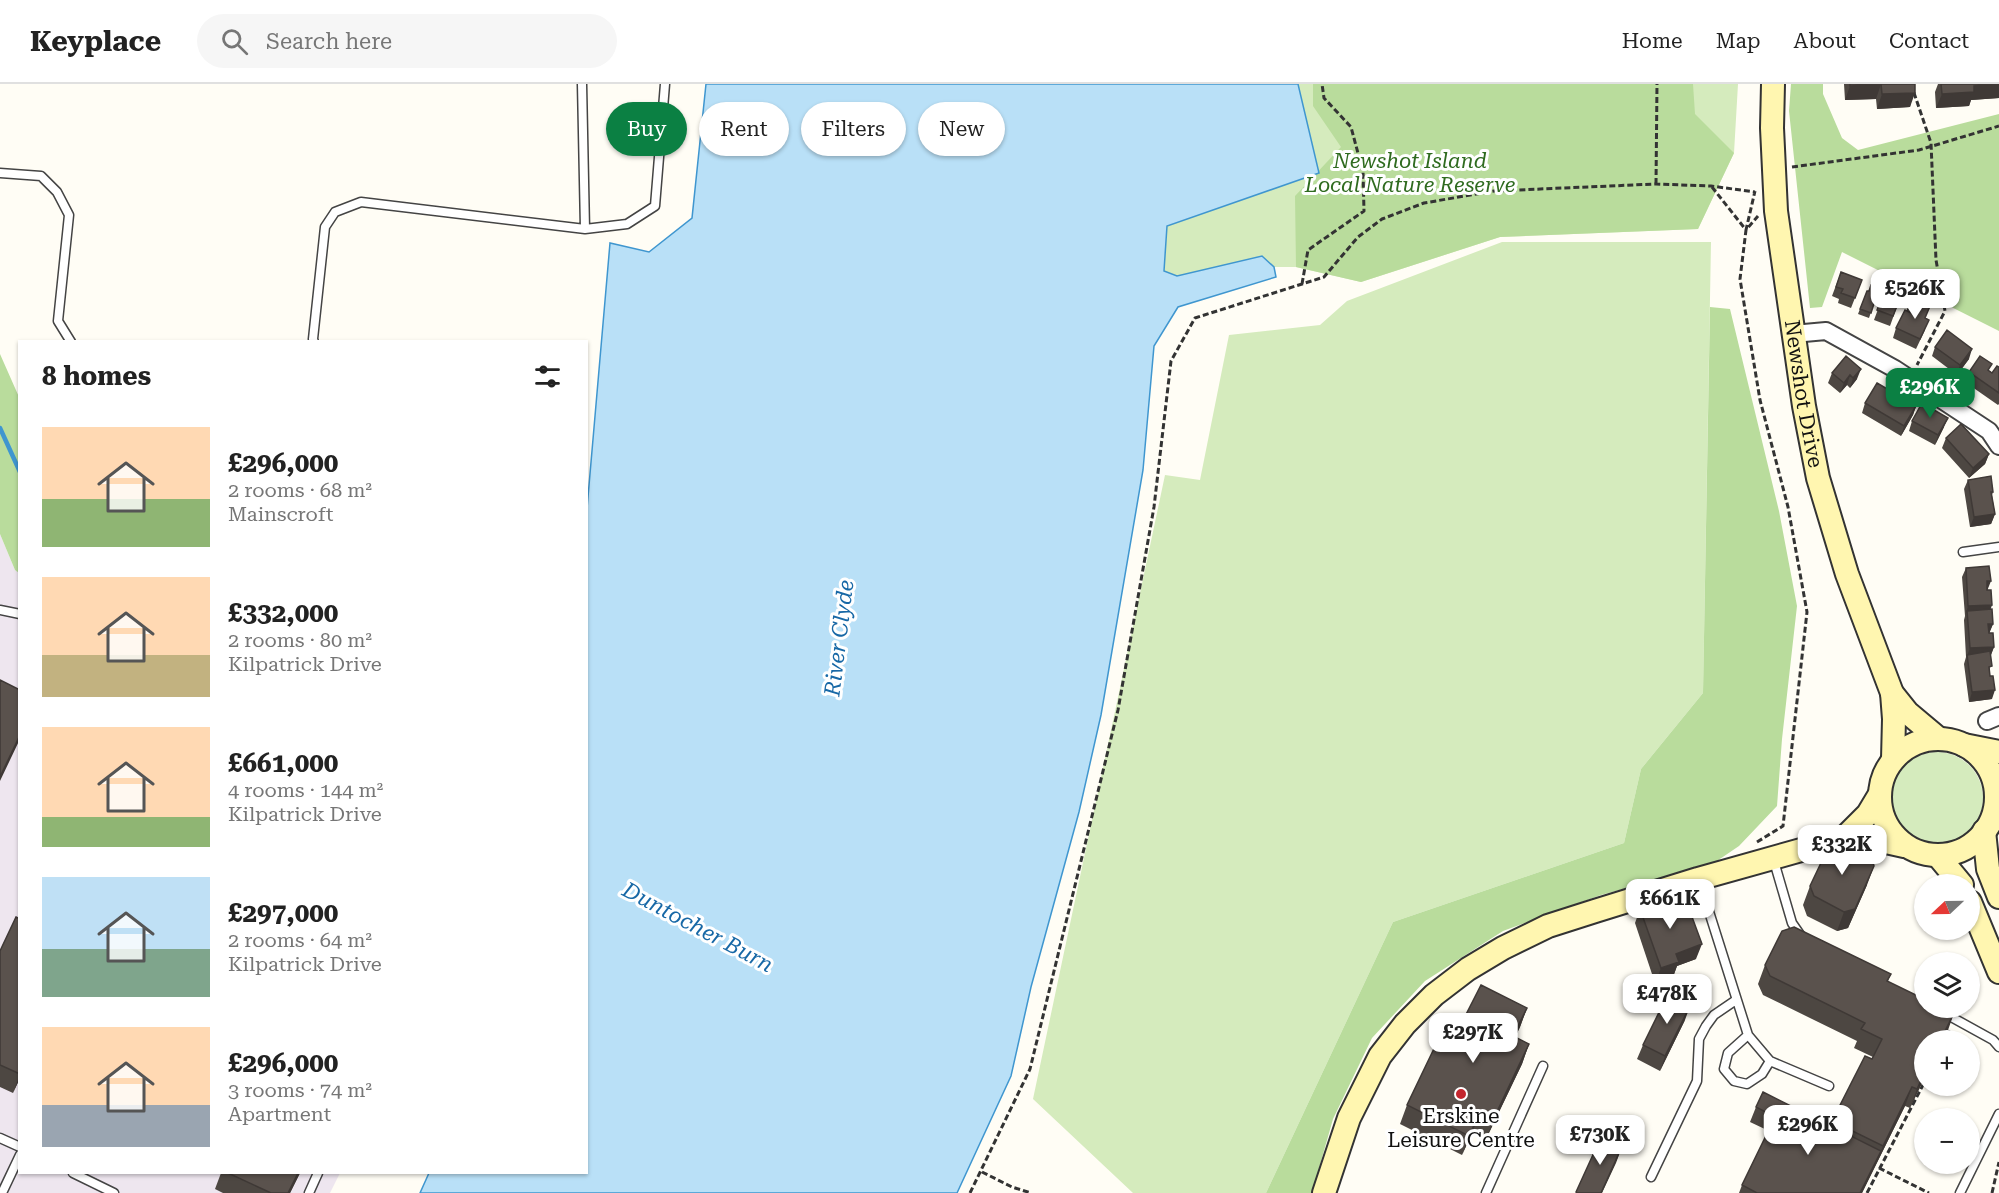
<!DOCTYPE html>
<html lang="en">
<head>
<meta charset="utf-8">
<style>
	body { margin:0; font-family:"Roboto Serif",serif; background:#f6f6f6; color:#222; height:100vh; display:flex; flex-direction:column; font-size:22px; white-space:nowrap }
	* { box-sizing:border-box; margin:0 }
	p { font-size:20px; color:#767676 }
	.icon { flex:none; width:33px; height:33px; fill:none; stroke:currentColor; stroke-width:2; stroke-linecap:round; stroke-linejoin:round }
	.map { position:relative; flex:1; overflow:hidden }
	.drawer { position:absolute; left:18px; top:256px; width:570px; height:834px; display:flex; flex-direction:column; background:#fff; border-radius:0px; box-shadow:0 2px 4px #0004 }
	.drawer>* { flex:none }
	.banner { position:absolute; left:606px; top:18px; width:570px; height:54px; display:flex; gap:12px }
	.needle { width:39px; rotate:248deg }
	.controls { position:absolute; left:1914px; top:790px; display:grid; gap:12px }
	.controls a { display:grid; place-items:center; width:66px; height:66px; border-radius:50%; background:#fff; box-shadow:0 2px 4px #0004; font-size:30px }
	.price { position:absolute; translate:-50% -51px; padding:0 14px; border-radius:12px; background:#fff; color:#222; font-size:20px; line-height:39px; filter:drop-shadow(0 2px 3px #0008) }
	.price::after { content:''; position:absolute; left:50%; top:36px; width:18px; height:14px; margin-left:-9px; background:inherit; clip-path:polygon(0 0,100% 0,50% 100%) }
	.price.selected { background:#0b8043; color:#fff }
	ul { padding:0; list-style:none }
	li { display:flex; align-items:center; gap:18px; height:150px; padding:0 24px }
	li span { display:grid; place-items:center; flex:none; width:168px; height:120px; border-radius:0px; color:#555 }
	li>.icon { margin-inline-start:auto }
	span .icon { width:72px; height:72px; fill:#fffc; stroke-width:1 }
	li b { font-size:26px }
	h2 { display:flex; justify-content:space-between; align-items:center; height:72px; padding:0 24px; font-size:26px }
	.pill { padding:0 21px; border-radius:27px; background:#fff; box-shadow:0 2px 4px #0004; font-size:21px; line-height:54px }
	.pill.selected { background:#0b8043; color:#fff }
	header { display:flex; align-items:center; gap:36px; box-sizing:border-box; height:84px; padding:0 30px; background:#fff; border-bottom:2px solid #e0e0e0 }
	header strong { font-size:28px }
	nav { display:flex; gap:33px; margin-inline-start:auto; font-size:21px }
	.search { width:420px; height:54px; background:#f6f6f6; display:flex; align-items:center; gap:15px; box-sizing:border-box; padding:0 21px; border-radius:33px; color:#767676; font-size:22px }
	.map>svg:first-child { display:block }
	.industrial { fill:#eee6ef }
	.green { fill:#d5ebbd }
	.forest { fill:#b9dc9c }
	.water { fill:#b9e0f7; stroke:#3f96cf; stroke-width:1.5 }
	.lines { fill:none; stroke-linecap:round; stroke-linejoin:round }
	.stream { stroke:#3f96cf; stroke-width:4.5 }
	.lane-casing { stroke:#444; stroke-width:11 }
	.street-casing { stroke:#444; stroke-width:20 }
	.secondary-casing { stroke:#333; stroke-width:26 }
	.path { stroke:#333; stroke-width:3; stroke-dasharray:6 3; stroke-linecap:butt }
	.lane { stroke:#fff; stroke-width:8 }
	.street { stroke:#fff; stroke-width:16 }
	.secondary { stroke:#fff6b0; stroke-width:22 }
	.wall { fill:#4d4742 }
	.shaded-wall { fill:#3f3936 }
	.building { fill:#5a524d; stroke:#3f3936; stroke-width:1.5 }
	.poi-dot { fill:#c4262e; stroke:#fff; stroke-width:2 }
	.labels { text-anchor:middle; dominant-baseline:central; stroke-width:6; stroke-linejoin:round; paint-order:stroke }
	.park-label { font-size:21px; font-style:italic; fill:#2f6b1f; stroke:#fff }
	.street-label { font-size:21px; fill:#111; stroke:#fff }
	.poi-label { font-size:21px; fill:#111; stroke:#fff }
	.water-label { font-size:22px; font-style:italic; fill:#1768a6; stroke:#fff }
</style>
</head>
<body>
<header>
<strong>Keyplace</strong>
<div class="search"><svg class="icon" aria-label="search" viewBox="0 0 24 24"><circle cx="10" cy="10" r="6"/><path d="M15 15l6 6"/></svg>Search here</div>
<nav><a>Home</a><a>Map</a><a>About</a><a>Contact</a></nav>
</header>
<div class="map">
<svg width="1999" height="1109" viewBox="0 0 1999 1109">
	<rect width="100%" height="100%" fill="#fffdf5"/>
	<path class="industrial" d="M0 450 15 486 20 489V1089H340L330 1109H0Z"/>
	<path class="green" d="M1298 0H1738L1734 69 1698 145 1500 153 1361 198 1296 183H1274L1262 172 1177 192 1164 187 1167 142 1319 89Z
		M1502 158H1711L1703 609 1641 685 1624 759 1393 838 1266 1109H1133L1033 1015 1165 391 1200 396 1229 251 1320 241 1347 217Z
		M1891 714a46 46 0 1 1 92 0a46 46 0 1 1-92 0Z"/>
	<path class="forest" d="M1313 0H1693L1695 30 1734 69 1698 145 1500 153 1361 198 1296 183 1295 112 1341 63 1313 22Z
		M1791 0H1823V10L1842 54 1858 66 1999 30V247L1842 168 1822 223 1810 224 1789 27Z
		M1710 223 1730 225 1779 427 1797 522 1782 655 1777 722 1739 762 1711 781 1601 811 1503 847 1425 897 1372 954 1333 1035 1312 1109H1266L1393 838 1624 759 1641 685 1703 609Z
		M0 270 19 313V489L15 486 0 450Z"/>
	<path class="water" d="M706 0H1298L1319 89 1167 142 1164 187 1177 192 1262 172 1274 183 1276 193 1178 223 1154 262 1143 386 1101 631 1079 728 1031 903 1011 992 957 1109H420L429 1089H586V436L610 159 649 168 692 134Z"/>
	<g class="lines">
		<path class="stream" d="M0 344 20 388"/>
		<g class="lane-casing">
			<path id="lane" d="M582 0 585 145
				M0 89 41 92 57 108 69 131 58 237 71 258
				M314 258 313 255 325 143 335 128 361 118 585 145 627 140 655 122 665 0
				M1963 468 1999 463
				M0 526 20 530
				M1773 774 1792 839 1801 852
				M1699 796 1748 951 1770 977 1829 1002
				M1935 924 1993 956 1999 963
				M1748 951 1728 969 1724 985 1734 997 1747 1000 1762 990 1770 977
				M0 1054 20 1063
				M73 1089 114 1109
				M1651 1093 1697 997 1699 955 1706 942 1714 931 1736 916
				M2 1109 20 1071
				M309 1109 318 1089
				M1486 1109 1543 982
				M1960 1109 1999 1030"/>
		</g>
		<g class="street-casing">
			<path id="street" d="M1793 250 1826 247 1895 285 1989 347 1999 362
				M1987 637 1999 632"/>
		</g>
		<g class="secondary-casing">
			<g id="secondary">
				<path id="s1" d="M1773 0 1772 44 1776 127 1804 322 1818 394 1847 490 1892 609 1908 629 1939 655"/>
				<path d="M1892 609 1894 635 1893 675"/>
				<circle cx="1938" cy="713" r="58"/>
				<path d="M1964 661 1999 668"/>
				<path d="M1984 747 1988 785 1999 813"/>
				<path d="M1844 754 1868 730 1880 710"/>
				<path d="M1938 772 1962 801"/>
				<path d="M1970 818 1999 888"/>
				<path d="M1324 1109 1349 1034 1380 972 1405 940 1434 911 1468 885 1503 864 1548 842 1595 827 1698 795 1844 754 1877 756 1904 762"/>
			</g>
		</g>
		<path class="path" d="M1911 0 1931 59 1936 176 1945 227 1917 281
			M1792 83 1919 66 1999 42
			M1656 100 1657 0
			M1712 103 1746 146 1755 107
			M1302 200 1308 166 1364 127 1363 88 1351 43 1324 14 1322 0
			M1757 758 1783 742 1807 528 1788 423 1760 316 1740 195 1746 146 1758 132
			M1945 957 1949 946
			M1879 1084 1929 1109
			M982 1088 1012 1103 1031 1109
			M970 1109 1030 985 1118 626 1154 423 1171 277 1195 234 1324 193 1358 153 1382 135 1424 119 1494 107 1656 100 1711 102 1755 108
			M1867 1109 1924 999
			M1992 1109 1999 1078"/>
		<use href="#lane" class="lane"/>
		<use href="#street" class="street"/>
		<use href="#secondary" class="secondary"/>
	</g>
	<path class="wall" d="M1844 0H1915L1910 23 1877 25 1876 15 1845 16Z
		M1938 0H1999V14L1971 16 1969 22 1936 24 1935 8Z
		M1841 188 1862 196 1851 224 1838 219 1839 215 1832 212Z
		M1887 201 1894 215 1899 217 1890 242 1874 236Z
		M1879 204 1869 234 1858 230 1867 207H1869Z
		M1918 205 1916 210 1908 223 1902 220 1904 215Z
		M1926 235 1925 246 1916 265 1893 254 1896 244Z
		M1935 263 1969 275 1957 291 1932 272Z
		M1846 272 1857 295 1850 304 1847 301 1840 309 1828 299 1832 289Z
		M1999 283V320L1998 321 1965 298 1969 288 1990 287 1992 289Z
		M1894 314 1901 318 1916 322 1913 331 1901 352 1862 329 1865 319Z
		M1912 337 1944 343 1935 361 1909 347Z
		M1946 354 1989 370 1985 380 1969 394 1942 364Z
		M1968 396 1993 408 1992 411 1995 430 1991 440 1970 443 1964 405Z
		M1966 484 1987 506 1993 540 1989 549 1994 563 1991 571 1989 590 1992 615 1969 618 1964 580 1966 573 1964 536 1965 532 1962 493Z
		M1867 801 1848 844 1837 847 1807 832 1803 821 1810 802Z
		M1640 825 1696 875 1677 882 1673 893 1655 899 1635 839Z
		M20 835V994L13 1009 0 1003V867Z
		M1765 881 1891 890 1888 897 1947 949 1910 1024 1905 1022 1862 1109H1739L1742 1101 1769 1047 1750 1038 1756 1023 1831 1042 1832 1037 1873 973 1854 964 1857 957 1763 911 1758 900Z
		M1527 924 1520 943 1515 953 1529 960 1522 980 1487 1053 1473 1047 1462 1071 1400 1040 1407 1021 1453 956Z
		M1685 936 1660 987 1637 975 1643 961Z
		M221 1089H300L290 1109H223L215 1105Z"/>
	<path class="shaded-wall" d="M1881 0 1876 15 1845 16 1850 2Z
		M1999 0V14L1971 16 1969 22 1936 24 1942 10 1974 2Z
		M1915 9 1910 23 1877 25 1882 10Z
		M1972 265 1969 275 1957 291 1960 281Z
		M1861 285 1857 295 1850 304 1853 294Z
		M1850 291 1847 301 1840 309 1844 299Z
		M1916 322 1913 331 1901 352 1904 342Z
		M1948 334 1944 343 1935 361 1938 351Z
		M1989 370 1985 380 1969 394 1973 384Z
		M1995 430 1991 440 1970 443 1974 433Z
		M1987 497H1991L1987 507Z
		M1992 521 1989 530 1967 527 1965 532 1968 522Z
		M1988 540H1993L1989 550Z
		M1994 563 1990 573 1967 572 1970 564Z
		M1995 606 1992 615 1969 618 1972 608Z
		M20 651V655L0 697V693Z
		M1874 782 1867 801 1848 844 1837 847 1844 828Z
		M1702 860 1696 875 1677 882 1673 893 1655 899 1661 884 1676 870Z
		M1690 922 1685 936 1660 987 1665 972Z
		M1527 924 1520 943 1506 972 1513 952Z
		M1954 929 1947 949 1943 957H1940Z
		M1529 960 1522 980 1487 1053 1494 1034Z
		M20 990V994L13 1009Z
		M1924 990V994L1910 1024 1917 1005Z
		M1912 1003 1905 1022 1862 1109H1860Z
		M1480 1028 1473 1047 1462 1071 1469 1052Z
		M1623 1060 1616 1079 1602 1109H1601Z
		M298 1089H300L290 1109H288Z"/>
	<path class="building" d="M1850 0H1915V9L1882 10 1881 0 1850 2Z
		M1941 0H1996L1974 2V8L1942 10Z
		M1841 188 1862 196 1855 214 1841 209 1843 205 1836 203Z
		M1871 201 1879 204 1871 229 1860 225 1867 207H1869Z
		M1887 201 1898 205 1894 215 1899 217 1893 232 1877 226Z
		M1912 202 1918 205 1909 218 1904 215Z
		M1918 216 1930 222 1925 234 1929 236 1920 255 1896 244 1905 226 1911 229Z
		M1911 219 1915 221 1911 229 1907 227Z
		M1947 246 1972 265 1960 281 1935 263Z
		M1846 272 1861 285 1853 294 1850 291 1844 299 1832 289Z
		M1980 272 1992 280 1988 286 1992 289 1997 282 1999 283V309L1969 288Z
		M1877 299 1896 310 1894 313 1901 318 1903 314 1916 322 1904 342 1865 319Z
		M1922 319 1948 334 1938 351 1912 337Z
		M1961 340 1989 370 1973 384 1946 354Z
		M1991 392 1993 408H1991L1995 430 1974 433 1968 396Z
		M1989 482 1991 497H1987V506H1991L1992 521 1968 522 1966 484Z
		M1992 525 1993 540H1988L1989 549H1993L1994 563 1970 564 1967 527Z
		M1990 567 1992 582 1989 583 1990 592H1993L1995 606 1972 608 1967 571Z
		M0 596 20 606V651L0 693Z
		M1841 757 1871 771 1874 782 1855 825 1844 828 1814 812 1810 802 1830 760Z
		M1678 811 1683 824 1688 822 1702 860 1676 870 1679 878 1661 884 1640 825Z
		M16 833 20 835V990L0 981V867Z
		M1794 843 1891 890 1887 897 1924 915V924H1943L1954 929 1940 957H1924V990L1917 1005 1912 1003 1883 1062 1832 1037 1865 972 1872 975 1882 955 1861 945 1865 939 1770 892 1765 881 1782 847Z
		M1481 901 1527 924 1513 952 1529 960 1494 1034 1480 1028 1469 1052 1407 1021 1441 950 1453 956Z
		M1668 910 1690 922 1665 972 1643 961Z
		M1763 1008 1881 1067 1860 1109H1757L1742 1101 1775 1033 1756 1023Z
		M1602 1051 1623 1060 1601 1109H1577L1576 1108Z
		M228 1089H298L288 1109H271Z"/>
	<circle class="poi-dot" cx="1461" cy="1010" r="6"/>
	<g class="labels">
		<g class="park-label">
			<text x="1410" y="77">Newshot Island<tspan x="1410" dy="24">Local Nature Reserve</tspan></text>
		</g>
		<g class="street-label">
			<text stroke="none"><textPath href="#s1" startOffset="312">Newshot Drive</textPath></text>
		</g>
		<g class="poi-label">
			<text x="1461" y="1032">Erskine<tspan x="1461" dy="24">Leisure Centre</tspan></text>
		</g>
		<g class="water-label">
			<text transform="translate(839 554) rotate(-83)">River Clyde</text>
			<text transform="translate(698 843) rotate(28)">Duntocher Burn</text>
		</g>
	</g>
</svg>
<div class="controls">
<a><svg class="needle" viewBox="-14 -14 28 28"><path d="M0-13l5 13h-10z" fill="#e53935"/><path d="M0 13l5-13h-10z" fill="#767676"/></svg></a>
<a><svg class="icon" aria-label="layers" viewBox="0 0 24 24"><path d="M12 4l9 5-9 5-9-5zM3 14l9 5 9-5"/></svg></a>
<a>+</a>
<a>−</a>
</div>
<b class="price" style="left:1915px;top:236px">£526K</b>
<b class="price selected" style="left:1930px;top:335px">£296K</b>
<b class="price" style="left:1842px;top:792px">£332K</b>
<b class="price" style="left:1670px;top:846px">£661K</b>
<b class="price" style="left:1667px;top:941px">£478K</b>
<b class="price" style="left:1473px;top:980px">£297K</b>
<b class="price" style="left:1808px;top:1072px">£296K</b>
<b class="price" style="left:1600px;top:1082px">£730K</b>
<div class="banner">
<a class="pill selected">Buy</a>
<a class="pill">Rent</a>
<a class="pill">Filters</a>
<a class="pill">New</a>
</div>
<section class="drawer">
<h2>8 homes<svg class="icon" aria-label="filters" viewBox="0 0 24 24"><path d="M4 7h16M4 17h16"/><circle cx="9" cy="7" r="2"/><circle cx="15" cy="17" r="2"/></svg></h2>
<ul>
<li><span style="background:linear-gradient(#ffd9b3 60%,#8fb573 0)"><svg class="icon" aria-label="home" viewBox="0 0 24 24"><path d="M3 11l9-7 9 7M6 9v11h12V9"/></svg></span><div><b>£296,000</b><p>2 rooms · 68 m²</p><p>Mainscroft</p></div></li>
<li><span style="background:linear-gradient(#ffd9b3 65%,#c2b280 0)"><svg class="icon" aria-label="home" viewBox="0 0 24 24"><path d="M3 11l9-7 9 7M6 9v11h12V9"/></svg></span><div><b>£332,000</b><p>2 rooms · 80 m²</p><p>Kilpatrick Drive</p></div></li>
<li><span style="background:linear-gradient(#ffd9b3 75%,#8fb573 0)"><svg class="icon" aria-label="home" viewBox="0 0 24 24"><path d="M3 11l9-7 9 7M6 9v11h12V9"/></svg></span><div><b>£661,000</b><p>4 rooms · 144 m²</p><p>Kilpatrick Drive</p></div></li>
<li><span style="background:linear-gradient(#bfe0f5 60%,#7fa58c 0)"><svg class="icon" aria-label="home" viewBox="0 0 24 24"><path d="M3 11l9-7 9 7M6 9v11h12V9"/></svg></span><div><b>£297,000</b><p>2 rooms · 64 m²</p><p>Kilpatrick Drive</p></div></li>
<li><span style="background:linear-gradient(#ffd9b3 65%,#9aa5b1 0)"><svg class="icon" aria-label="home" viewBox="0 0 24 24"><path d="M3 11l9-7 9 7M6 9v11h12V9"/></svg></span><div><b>£296,000</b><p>3 rooms · 74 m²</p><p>Apartment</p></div></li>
</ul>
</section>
</div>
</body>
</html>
